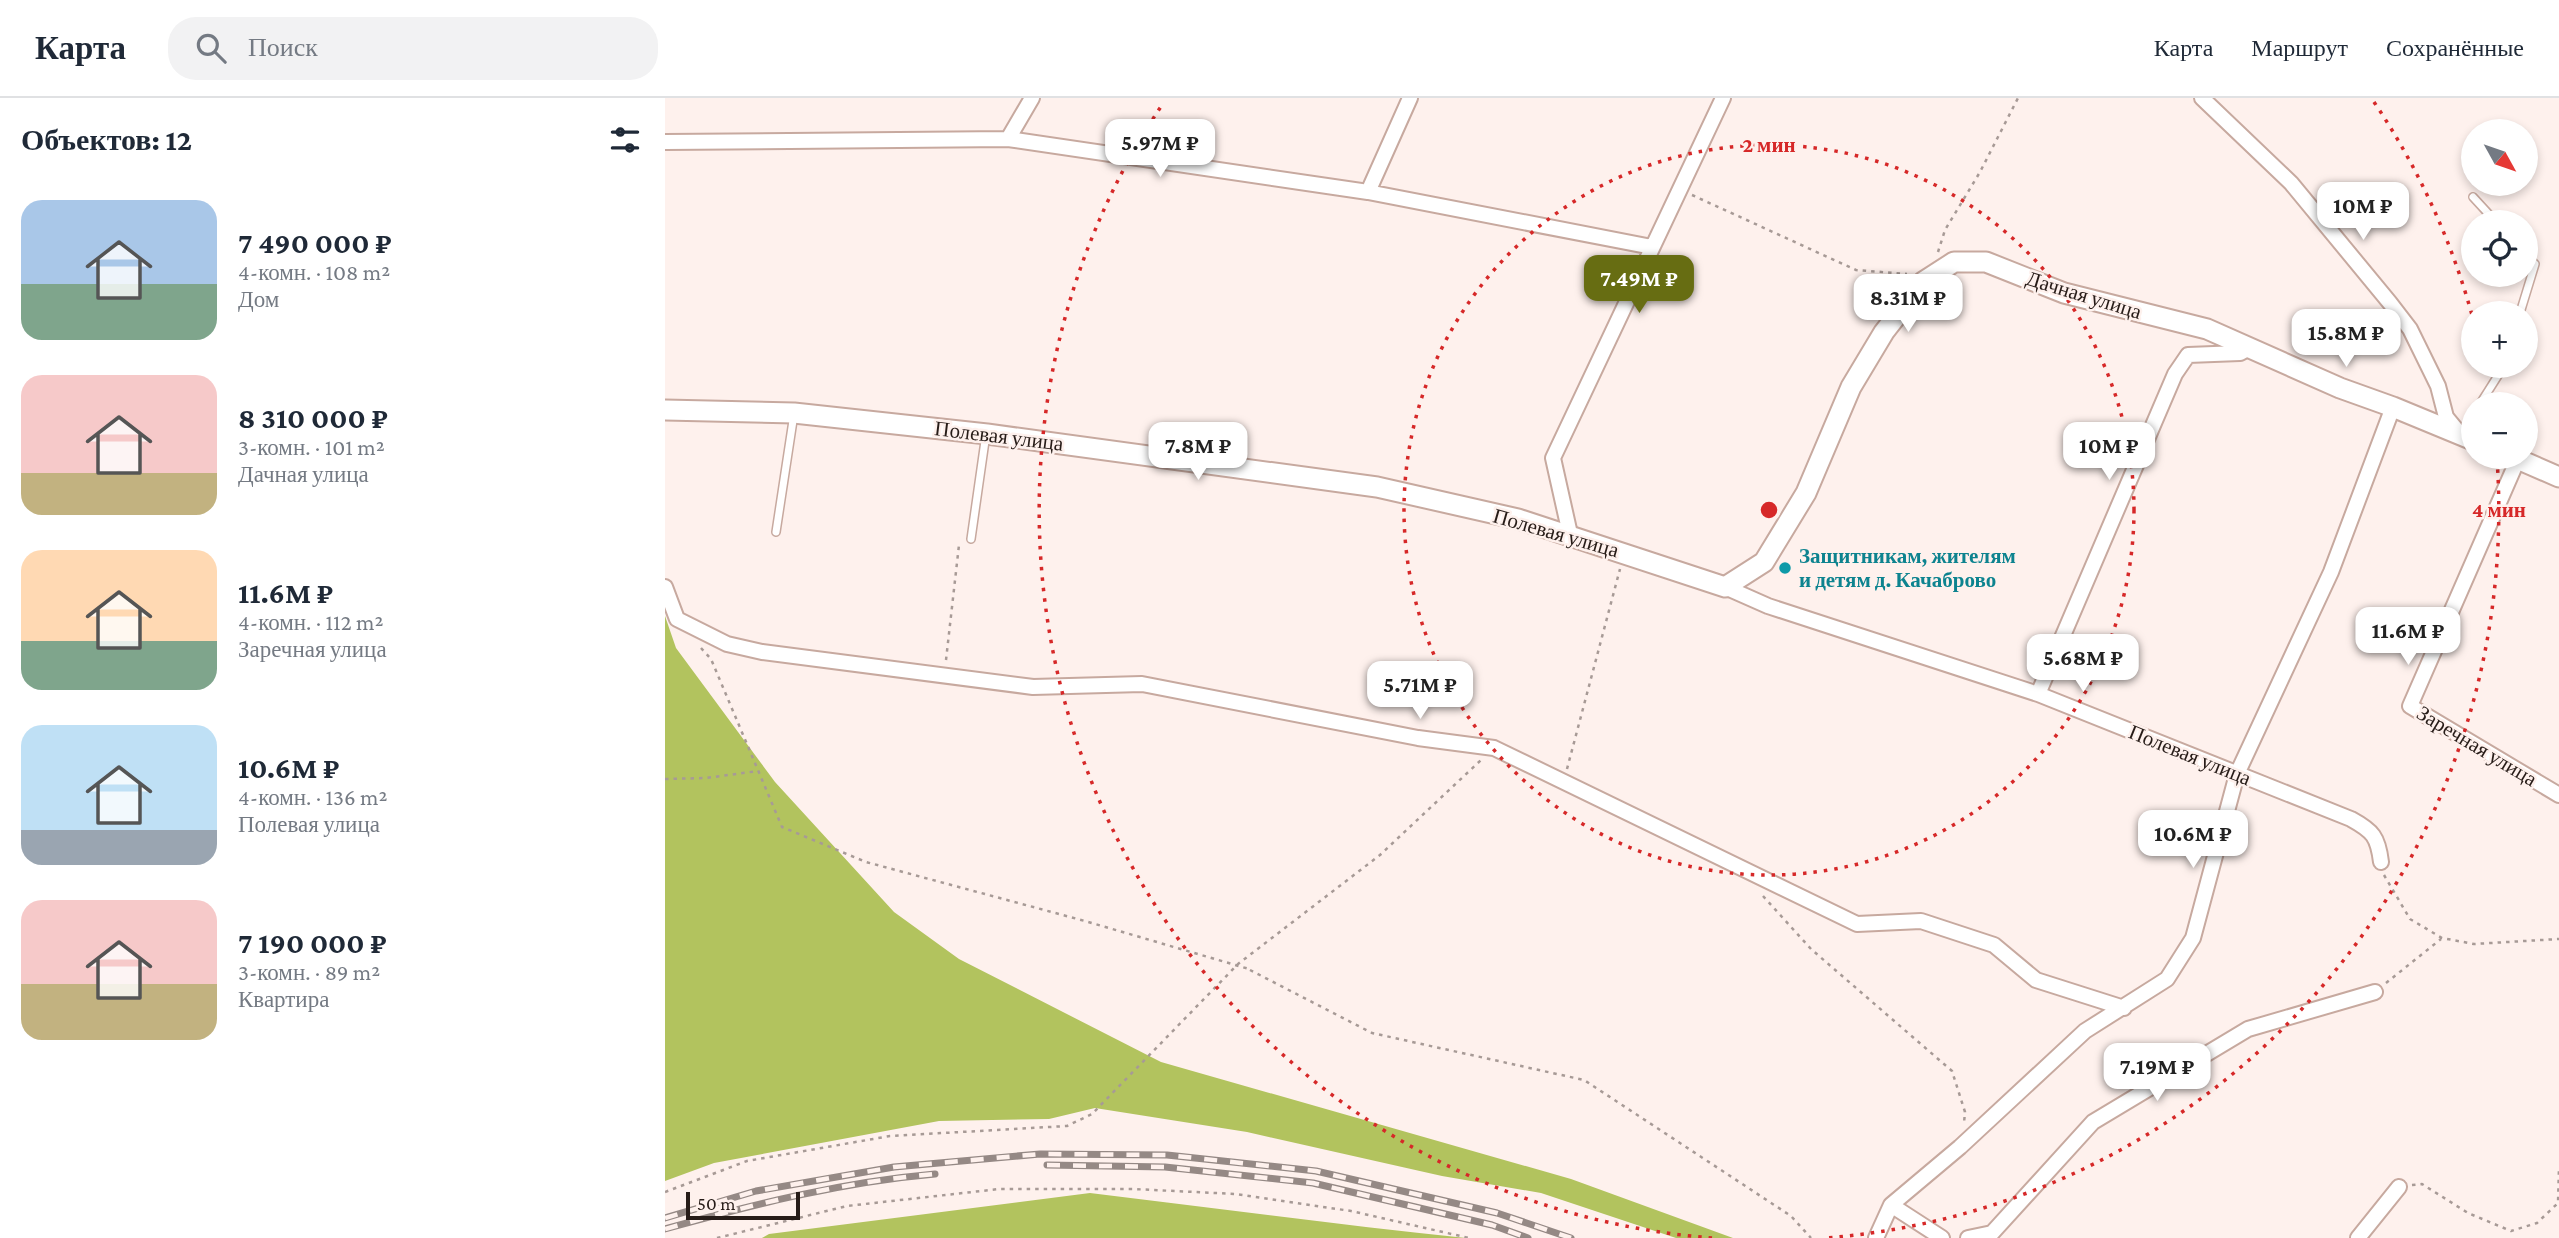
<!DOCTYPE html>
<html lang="ru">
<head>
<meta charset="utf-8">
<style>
	body { margin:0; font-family:"Crimson Pro",serif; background:#f2f2f3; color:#1f2937; height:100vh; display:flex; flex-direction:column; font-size:26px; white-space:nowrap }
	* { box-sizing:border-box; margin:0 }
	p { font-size:23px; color:#747a83 }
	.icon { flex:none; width:38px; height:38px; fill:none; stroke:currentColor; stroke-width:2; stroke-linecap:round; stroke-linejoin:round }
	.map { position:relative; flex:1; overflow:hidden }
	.drawer { display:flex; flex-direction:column; background:#fff; width:665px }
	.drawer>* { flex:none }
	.needle { width:46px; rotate:130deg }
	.fabs { position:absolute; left:1796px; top:21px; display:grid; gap:14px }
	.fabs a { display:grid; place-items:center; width:77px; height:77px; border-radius:50%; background:#fff; box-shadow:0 4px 10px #0003; font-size:35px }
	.scale { position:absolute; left:21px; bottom:18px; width:114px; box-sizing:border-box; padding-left:7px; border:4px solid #271c18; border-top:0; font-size:19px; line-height:24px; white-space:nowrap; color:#271c18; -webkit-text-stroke:5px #fef1ed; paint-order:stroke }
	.price { position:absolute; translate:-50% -60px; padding:0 16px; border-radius:14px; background:#fff; color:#222; font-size:23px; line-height:46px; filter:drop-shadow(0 2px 4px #0008) }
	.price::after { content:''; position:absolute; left:50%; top:42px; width:21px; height:16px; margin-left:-10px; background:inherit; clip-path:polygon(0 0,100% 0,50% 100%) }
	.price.active { background:#676d12; color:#fff }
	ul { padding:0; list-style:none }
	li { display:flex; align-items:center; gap:21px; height:175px; padding:0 21px }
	li span { display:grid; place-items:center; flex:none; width:196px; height:140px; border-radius:21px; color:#555 }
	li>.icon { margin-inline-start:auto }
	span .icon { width:84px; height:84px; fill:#fffc; stroke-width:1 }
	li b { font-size:30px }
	h2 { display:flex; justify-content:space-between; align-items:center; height:84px; padding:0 21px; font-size:30px }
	header { display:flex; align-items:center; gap:42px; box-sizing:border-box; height:98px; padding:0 35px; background:#fff; border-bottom:2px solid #e0e1e3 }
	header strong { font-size:33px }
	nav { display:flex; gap:38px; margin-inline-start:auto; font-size:24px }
	.search { width:490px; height:63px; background:#f2f2f3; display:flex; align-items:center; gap:18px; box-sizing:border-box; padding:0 24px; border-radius:28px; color:#747a83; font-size:26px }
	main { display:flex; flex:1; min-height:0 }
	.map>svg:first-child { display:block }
	.forest { fill:#b2c35e }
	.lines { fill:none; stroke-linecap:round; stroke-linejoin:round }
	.lane-casing { stroke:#c7a99f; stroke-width:10 }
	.street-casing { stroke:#c7a99f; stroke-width:18 }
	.secondary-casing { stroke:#c7a99f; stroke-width:23 }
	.path { stroke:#a79a96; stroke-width:2.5; stroke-dasharray:3.5 5; stroke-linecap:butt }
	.lane { stroke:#fff; stroke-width:7 }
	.street { stroke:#fff; stroke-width:14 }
	.secondary { stroke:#fff; stroke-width:19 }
	.rail-casing { stroke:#958985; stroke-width:7 }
	.rail { stroke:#fef1ed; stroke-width:4.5; stroke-dasharray:13; stroke-linecap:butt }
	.ring { fill:none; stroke:#d62828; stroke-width:3.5; stroke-dasharray:3.5 7 }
	.culture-dot { fill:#0f9aa8; stroke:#fef1ed; stroke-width:2.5 }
	.labels { text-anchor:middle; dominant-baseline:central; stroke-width:5; stroke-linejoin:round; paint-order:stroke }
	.street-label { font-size:21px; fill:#271c18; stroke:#fef1ed }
	.culture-label { font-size:21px; font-weight:bold; fill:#0d838f; stroke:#fef1ed; text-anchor:start }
	.centre { fill:#d62828; stroke:#fef1ed; stroke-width:3.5 }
	.ring-label { font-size:21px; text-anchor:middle; font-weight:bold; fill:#d62828; stroke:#fef1ed; stroke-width:5; stroke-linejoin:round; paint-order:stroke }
</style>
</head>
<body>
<header>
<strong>Карта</strong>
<div class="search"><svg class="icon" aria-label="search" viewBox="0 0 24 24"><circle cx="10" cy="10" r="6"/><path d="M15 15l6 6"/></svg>Поиск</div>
<nav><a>Карта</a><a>Маршрут</a><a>Сохранённые</a></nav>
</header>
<main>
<section class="drawer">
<h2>Объектов: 12<svg class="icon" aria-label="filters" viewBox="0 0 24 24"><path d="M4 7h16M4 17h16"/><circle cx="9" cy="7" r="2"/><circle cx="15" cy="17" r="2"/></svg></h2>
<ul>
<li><span style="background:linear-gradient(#a9c7e8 60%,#7fa58c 0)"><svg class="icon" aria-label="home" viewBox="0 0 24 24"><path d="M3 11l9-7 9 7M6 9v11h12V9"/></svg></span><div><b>7 490 000 ₽</b><p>4-комн. · 108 m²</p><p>Дом</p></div></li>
<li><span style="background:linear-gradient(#f6c9c9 70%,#c2b280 0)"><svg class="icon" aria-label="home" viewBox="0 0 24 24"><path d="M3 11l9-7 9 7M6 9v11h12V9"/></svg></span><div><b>8 310 000 ₽</b><p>3-комн. · 101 m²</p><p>Дачная улица</p></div></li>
<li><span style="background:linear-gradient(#ffd9b3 65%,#7fa58c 0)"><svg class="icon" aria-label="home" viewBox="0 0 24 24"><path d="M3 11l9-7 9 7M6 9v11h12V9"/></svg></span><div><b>11.6M ₽</b><p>4-комн. · 112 m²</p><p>Заречная улица</p></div></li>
<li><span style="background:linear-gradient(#bfe0f5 75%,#9aa5b1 0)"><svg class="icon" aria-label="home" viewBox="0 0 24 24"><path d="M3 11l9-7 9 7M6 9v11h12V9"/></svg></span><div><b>10.6M ₽</b><p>4-комн. · 136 m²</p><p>Полевая улица</p></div></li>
<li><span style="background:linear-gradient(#f6c9c9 60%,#c2b280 0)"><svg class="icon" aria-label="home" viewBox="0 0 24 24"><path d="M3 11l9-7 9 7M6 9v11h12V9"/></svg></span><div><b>7 190 000 ₽</b><p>3-комн. · 89 m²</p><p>Квартира</p></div></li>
</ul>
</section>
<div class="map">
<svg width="1894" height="1140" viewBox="0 0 1894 1140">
	<rect width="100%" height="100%" fill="#fef1ed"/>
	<path class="forest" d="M0 518 11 550 110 684 229 814 294 861 496 964 906 1081 1068 1140H1011L876 1095 777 1078 582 1034 430 1010 384 1021 274 1023 49 1065 0 1083Z
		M425 1095C551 1110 676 1127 801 1140H97L104 1136Z"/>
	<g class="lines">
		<g class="lane-casing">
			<path id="lane" d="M1808 99 1831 124
				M1855 215 1870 166 1860 156
				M1815 306 1839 268
				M1796 336 1808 318
				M111 434 129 316
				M306 441 321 336"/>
		</g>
		<g class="street-casing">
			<path id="street" d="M1537 0 1626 85 1725 205 1745 231 1773 288 1781 319 1795 336
				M343 41 367 0
				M0 44 343 41 703 94 987 149
				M703 94 745 0
				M1853 361 1745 608 1894 697
				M905 436 888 360 1058 0
				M0 489 12 521 62 546 97 554 368 589 477 586 753 640 829 650 1192 826 1256 823 1329 847 1371 882 1459 910
				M1060 489 1103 508 1373 596 1686 721C1708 733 1713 739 1716 764
				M1373 596 1510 276 1523 257 1575 255 1586 249
				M1226 1107 1277 1140
				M1211 1140 1226 1107 1295 1049 1420 933 1502 881 1528 840 1572 676 1666 474 1728 309
				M1303 1140 1327 1135 1428 1024 1583 931 1710 894
				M1693 1140 1734 1089"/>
		</g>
		<g class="secondary-casing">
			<path id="secondary" d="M0 312 129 315 322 336 712 389 853 421 1060 489 1099 464 1141 395 1186 289 1219 234 1258 184 1289 164H1321L1399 195 1542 231 1675 290 1728 309 1808 342
				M1848 359 1894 379"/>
		</g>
		<path class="path" d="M1027 97 1191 172 1242 176
			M1273 154 1280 132 1315 74 1353 0
			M36 550 46 561 117 729 201 764 420 823 584 871
			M281 562 294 447
			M902 671 955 471
			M0 681 41 680 93 673
			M1719 777 1745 821 1777 840 1809 846 1894 841
			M1098 798 1146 851 1287 973 1300 1014 1299 1025
			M585 872 707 935 919 982 1126 1118 1146 1140
			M1721 885 1776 841
			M1747 1087 1757 1086 1803 1115 1846 1133 1872 1125 1893 1105 1894 1069
			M0 1094 82 1063 225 1038 402 1028 427 1016 573 866 715 757 816 662
			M52 1140 182 1108 334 1091H468L570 1096 686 1113 804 1140"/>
		<use href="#lane" class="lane"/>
		<use href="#street" class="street"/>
		<use href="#secondary" class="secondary"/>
		<g class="rail-casing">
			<path id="rail" d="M382 1067 500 1069 648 1085 827 1127 863 1140
				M0 1120 91 1093 229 1069 375 1056 502 1057 651 1073 832 1115 906 1140
				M0 1131C89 1106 178 1084 270 1076"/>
		</g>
		<use href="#rail" class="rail"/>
	</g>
	<g class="ring">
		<circle cx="1104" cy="412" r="365"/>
		<path d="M1047 1140A730 730 0 0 1 499 4M1709 4A730 730 0 0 1 1807 217M1832 361A730 730 0 0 1 1161 1140"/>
	</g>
	<circle class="culture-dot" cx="1120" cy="470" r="7"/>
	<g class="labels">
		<g class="street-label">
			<text transform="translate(1419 197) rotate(17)">Дачная улица</text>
			<text transform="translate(334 338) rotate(7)">Полевая улица</text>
			<text transform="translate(891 435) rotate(16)">Полевая улица</text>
			<text transform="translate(1812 648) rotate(31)">Заречная улица</text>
			<text transform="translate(1525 657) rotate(22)">Полевая улица</text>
		</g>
		<g class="culture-label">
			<text x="1134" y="458">Защитникам, жителям<tspan x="1134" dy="24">и детям д. Качаброво</tspan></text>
		</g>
	</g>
	<circle cx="1104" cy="412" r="10" class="centre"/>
	<g class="ring-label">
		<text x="1104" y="54">2 мин</text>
		<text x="1834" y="419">4 мин</text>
	</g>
</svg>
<div class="fabs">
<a><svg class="needle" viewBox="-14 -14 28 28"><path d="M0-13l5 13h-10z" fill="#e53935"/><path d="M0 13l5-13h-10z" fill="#747a83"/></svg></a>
<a><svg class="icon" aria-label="locate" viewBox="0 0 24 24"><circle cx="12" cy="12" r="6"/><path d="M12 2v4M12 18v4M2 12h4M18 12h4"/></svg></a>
<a>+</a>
<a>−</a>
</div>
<div class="scale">50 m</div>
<b class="price" style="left:495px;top:81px">5.97M ₽</b>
<b class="price" style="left:1698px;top:144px">10M ₽</b>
<b class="price active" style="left:974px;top:217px">7.49M ₽</b>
<b class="price" style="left:1243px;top:236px">8.31M ₽</b>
<b class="price" style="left:1681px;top:271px">15.8M ₽</b>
<b class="price" style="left:533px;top:384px">7.8M ₽</b>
<b class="price" style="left:1444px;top:384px">10M ₽</b>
<b class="price" style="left:1743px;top:569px">11.6M ₽</b>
<b class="price" style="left:1418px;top:596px">5.68M ₽</b>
<b class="price" style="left:755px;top:623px">5.71M ₽</b>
<b class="price" style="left:1528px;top:772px">10.6M ₽</b>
<b class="price" style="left:1492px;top:1005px">7.19M ₽</b>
</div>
</main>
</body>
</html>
